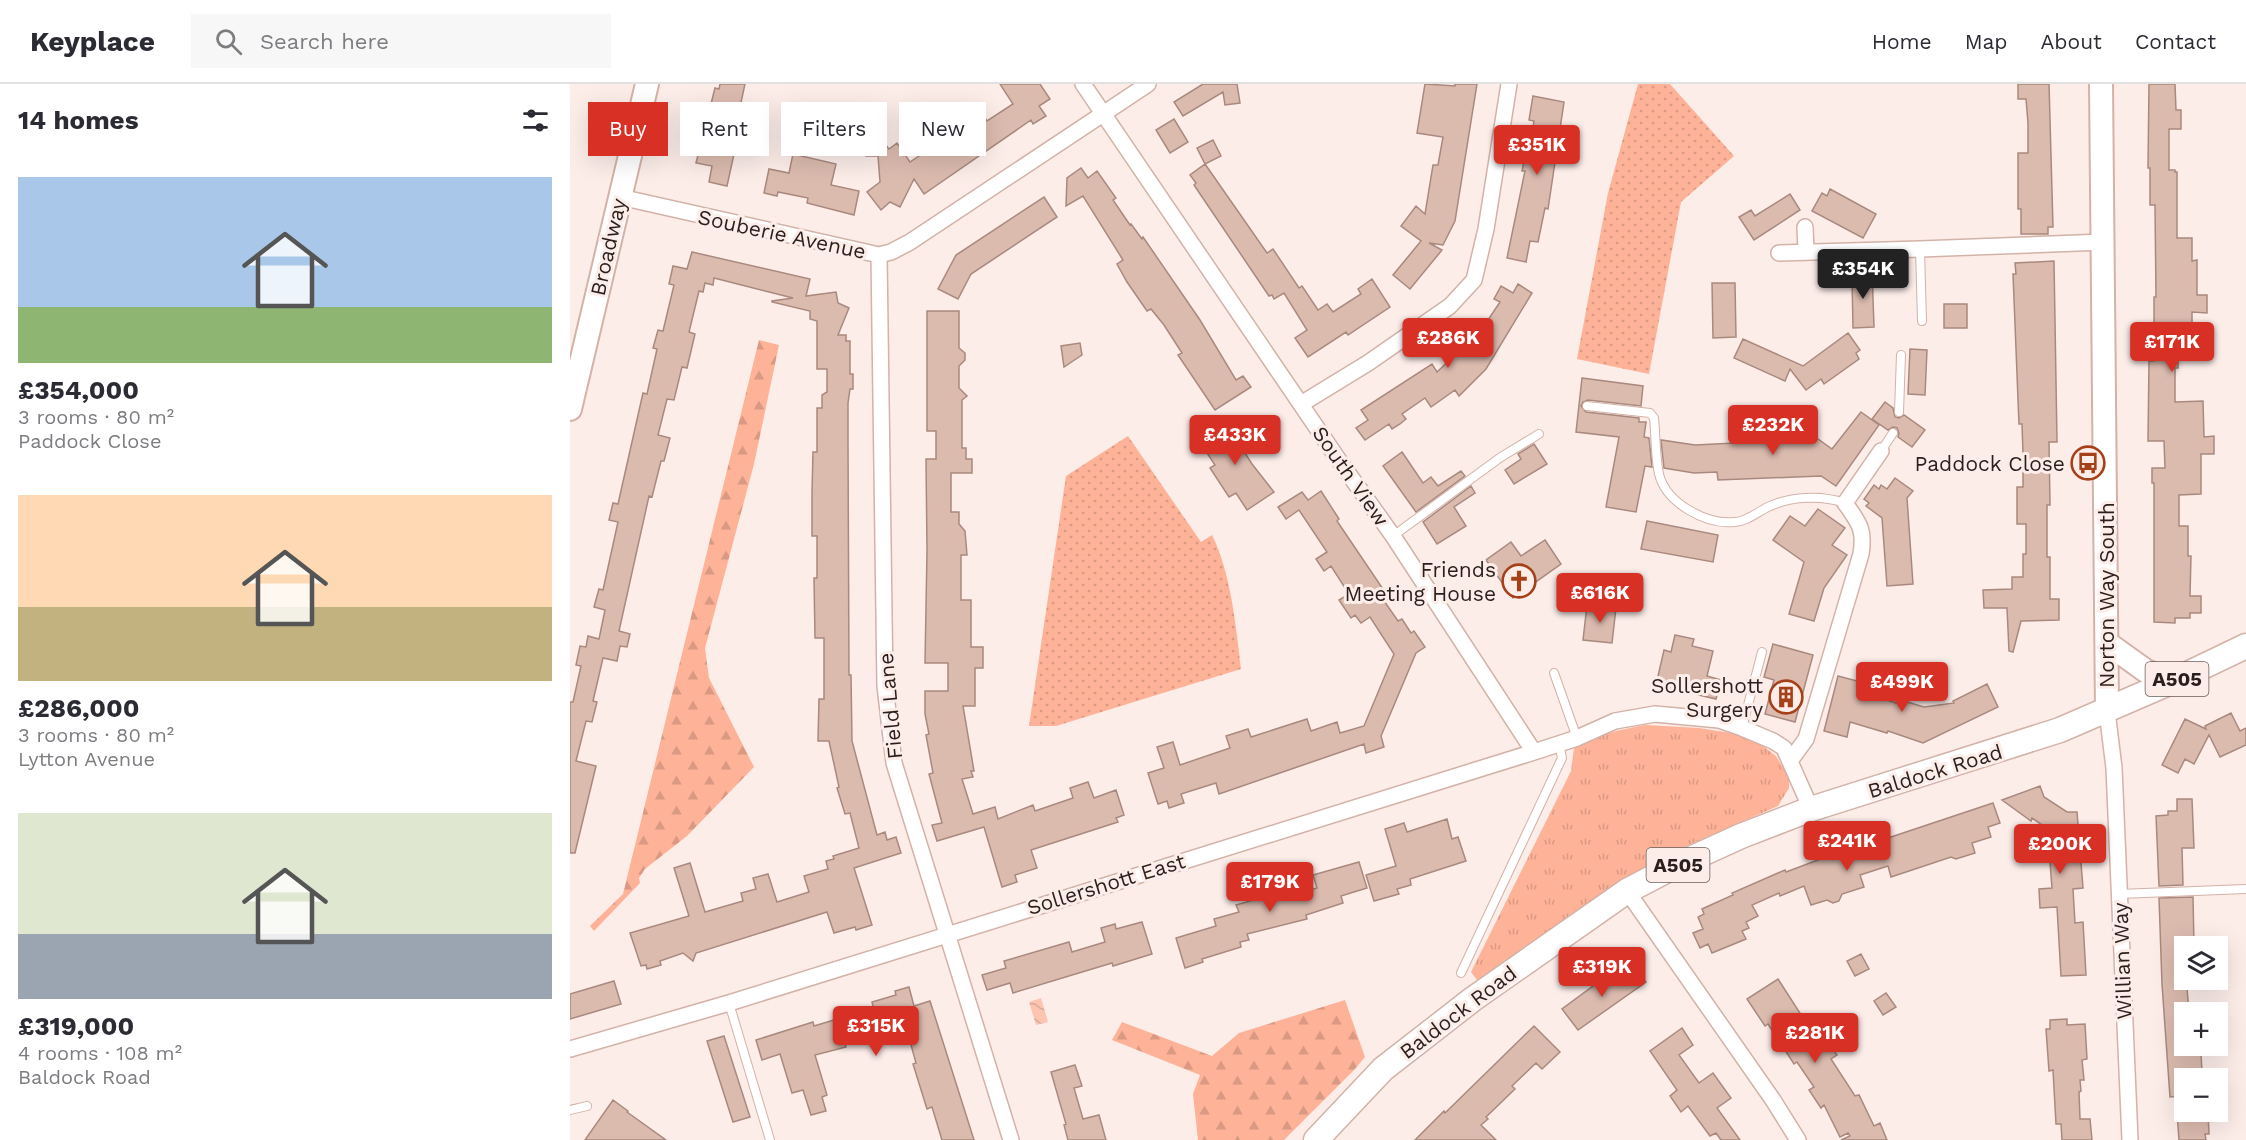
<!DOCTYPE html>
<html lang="en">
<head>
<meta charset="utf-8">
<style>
	body { margin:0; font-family:"Work Sans",sans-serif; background:#f7f7f7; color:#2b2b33; height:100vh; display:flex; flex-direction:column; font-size:22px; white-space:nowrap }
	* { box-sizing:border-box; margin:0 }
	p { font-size:20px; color:#7c7c81 }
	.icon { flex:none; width:33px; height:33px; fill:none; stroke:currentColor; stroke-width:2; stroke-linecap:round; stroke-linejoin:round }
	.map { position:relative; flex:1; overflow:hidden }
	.panel { display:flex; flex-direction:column; background:#fff; width:570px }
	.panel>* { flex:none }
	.banner { position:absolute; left:18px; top:18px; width:570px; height:54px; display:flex; gap:12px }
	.controls { position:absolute; left:1604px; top:852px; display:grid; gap:12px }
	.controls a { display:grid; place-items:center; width:54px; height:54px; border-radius:0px; background:#fff; box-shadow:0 6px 24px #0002; font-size:30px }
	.price { position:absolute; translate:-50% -51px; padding:0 14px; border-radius:6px; background:#d93025; color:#fff; font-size:20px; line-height:39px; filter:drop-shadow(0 2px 3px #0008) }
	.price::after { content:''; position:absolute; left:50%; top:36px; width:18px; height:14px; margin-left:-9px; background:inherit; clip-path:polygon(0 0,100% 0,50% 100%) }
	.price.active { background:#222; color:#fff }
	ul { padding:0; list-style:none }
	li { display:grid; align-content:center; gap:12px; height:318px; padding:0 18px }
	li span { display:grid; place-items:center; height:186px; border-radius:0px; color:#555 }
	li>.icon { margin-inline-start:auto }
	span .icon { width:108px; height:108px; fill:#fffc; stroke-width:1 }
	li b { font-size:26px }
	h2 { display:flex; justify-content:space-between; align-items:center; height:72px; padding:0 18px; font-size:26px }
	.tag { padding:0 21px; border-radius:0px; background:#fff; box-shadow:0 6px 24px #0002; font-size:21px; line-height:54px }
	.tag.active { background:#d93025; color:#fff }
	header { display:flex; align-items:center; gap:36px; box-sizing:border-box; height:84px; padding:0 30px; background:#fff; border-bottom:2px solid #e1e1e2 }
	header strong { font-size:28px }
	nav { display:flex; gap:33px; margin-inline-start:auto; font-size:21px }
	.search { width:420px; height:54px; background:#f7f7f7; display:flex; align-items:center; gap:15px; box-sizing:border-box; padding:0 21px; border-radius:0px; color:#7c7c81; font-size:22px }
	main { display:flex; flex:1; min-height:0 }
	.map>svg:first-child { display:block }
	.grass { fill:url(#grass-tufts) }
	.forest { fill:url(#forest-firs) }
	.garden { fill:url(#garden-dots) }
	.water { fill:url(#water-waves) }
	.building { fill:#dcbbaf; stroke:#a9897e; stroke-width:1.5 }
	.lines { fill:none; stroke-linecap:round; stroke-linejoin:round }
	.lane-casing { stroke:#d3b2a7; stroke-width:10 }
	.street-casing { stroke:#d3b2a7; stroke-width:18 }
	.secondary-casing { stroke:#d3b2a7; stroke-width:26 }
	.primary-casing { stroke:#d3b2a7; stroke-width:27 }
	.lane { stroke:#fff; stroke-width:8 }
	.street { stroke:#fff; stroke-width:15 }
	.secondary { stroke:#fff; stroke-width:22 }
	.primary { stroke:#fff; stroke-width:24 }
	.labels { text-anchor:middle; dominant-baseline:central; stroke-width:6; stroke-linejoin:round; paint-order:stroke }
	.shield { fill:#fcede9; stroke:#6a5d59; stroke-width:1.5 }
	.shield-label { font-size:20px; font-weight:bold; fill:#2b1f1b }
	.street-label { font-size:21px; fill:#2b1f1b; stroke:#fcede9 }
	.poi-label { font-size:21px; fill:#2b1f1b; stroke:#fcede9; text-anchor:end }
</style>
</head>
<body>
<header>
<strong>Keyplace</strong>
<div class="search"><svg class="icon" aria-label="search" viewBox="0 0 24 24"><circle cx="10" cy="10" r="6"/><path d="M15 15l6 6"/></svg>Search here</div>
<nav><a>Home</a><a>Map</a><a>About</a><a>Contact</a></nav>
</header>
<main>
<section class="panel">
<h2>14 homes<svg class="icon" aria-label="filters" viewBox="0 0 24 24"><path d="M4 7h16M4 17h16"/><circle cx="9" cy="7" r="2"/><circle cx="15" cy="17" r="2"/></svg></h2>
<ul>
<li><span style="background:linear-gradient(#a9c7e8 70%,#8fb573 0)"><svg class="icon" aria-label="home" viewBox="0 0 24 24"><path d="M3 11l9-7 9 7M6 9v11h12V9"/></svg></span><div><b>£354,000</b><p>3 rooms · 80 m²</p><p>Paddock Close</p></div></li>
<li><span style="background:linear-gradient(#ffd9b3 60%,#c2b280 0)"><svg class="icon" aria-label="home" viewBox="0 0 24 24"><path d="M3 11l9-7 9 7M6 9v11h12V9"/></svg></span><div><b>£286,000</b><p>3 rooms · 80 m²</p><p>Lytton Avenue</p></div></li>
<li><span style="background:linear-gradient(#dfe7d0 65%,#9aa5b1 0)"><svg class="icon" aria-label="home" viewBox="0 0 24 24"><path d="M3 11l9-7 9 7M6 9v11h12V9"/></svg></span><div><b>£319,000</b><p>4 rooms · 108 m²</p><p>Baldock Road</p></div></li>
</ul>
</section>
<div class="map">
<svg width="1676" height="1056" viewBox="0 0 1676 1056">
	<defs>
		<pattern id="grass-tufts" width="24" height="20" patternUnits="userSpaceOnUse" patternTransform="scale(1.5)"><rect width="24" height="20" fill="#feb298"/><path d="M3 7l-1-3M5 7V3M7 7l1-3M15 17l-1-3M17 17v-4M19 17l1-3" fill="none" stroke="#da9982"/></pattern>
		<pattern id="forest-firs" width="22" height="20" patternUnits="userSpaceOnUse" patternTransform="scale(1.5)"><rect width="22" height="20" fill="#feb298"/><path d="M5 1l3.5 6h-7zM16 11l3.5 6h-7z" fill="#da9982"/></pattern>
		<pattern id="garden-dots" width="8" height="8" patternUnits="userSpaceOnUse" patternTransform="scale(1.5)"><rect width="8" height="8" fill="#feb298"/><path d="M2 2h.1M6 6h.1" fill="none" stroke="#da9982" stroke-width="1.8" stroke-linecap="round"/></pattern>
		<pattern id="water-waves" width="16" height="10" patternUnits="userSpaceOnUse" patternTransform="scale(1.5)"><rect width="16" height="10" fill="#fcc4b1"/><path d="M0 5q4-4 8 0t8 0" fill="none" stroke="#d8a898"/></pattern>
	</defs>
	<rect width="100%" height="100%" fill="#fcede9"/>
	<path class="grass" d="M1076 641 1129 644 1161 649 1185 656 1206 672 1214 685 1219 695V704L1208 722 1096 771 1006 827 907 896 901 888 1001 687 1004 664C1024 651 1053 645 1076 641Z"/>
	<path class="forest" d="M189 256 209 261 184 380 135 564 139 594 184 683 117 752 75 785 69 794 70 799 24 847 20 842 53 810Z
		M775 916 795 973 785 985 714 1056H628L623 1010 630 991 542 956 552 938 642 972 669 949Z"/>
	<path class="garden" d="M1068 0H1100L1164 72 1111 118 1079 290 1007 275 1038 109Z
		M558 352 631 458 642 451C661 489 666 543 671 585L486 642H459L496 392Z"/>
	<path class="water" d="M471 914 478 938 466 941 459 918Z"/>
	<path class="building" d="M150 0H175L162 60 166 61 157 102 139 98 142 82 126 79 145 4 149 5Z
		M430 0H470L480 15 469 22 476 32 463 40 461 36 354 110 344 95 330 123 320 118 311 126 297 108 310 98 308 72H296L298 40 319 65 327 59 340 78 400 37 393 27 405 19 417 37 443 20Z
		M633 0H667L670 19 655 21 653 8 613 32 604 18Z
		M855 0 885 2V0H907L885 137 873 161 859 159 872 166 840 205 823 191 851 157 831 142 846 122 855 130 863 81H868L873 53 847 49Z
		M1448 0H1479L1483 143H1478V150H1451V125H1448V69H1458V39L1456 15H1448Z
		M1579 0H1605L1606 26H1611V45H1599V86H1605V88H1607V154H1622V177L1627 176V211H1637V229L1622 228V250H1608V284H1605V318L1633 317 1634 353 1644 352V370H1631V410L1609 411V442H1618V472H1621L1620 512H1631V529H1620V534H1605V539L1584 538V399H1582V384H1595L1594 357H1578L1579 277H1584V213H1586L1585 121H1580V84H1578Z
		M963 12 994 18 978 125 975 124 968 158 960 157 956 178 937 174 955 87H952L955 72 958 73 964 37 959 36Z
		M604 35 618 58 600 69 586 46Z
		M643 56 651 72 635 80 627 64Z
		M223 70 266 80 261 101 289 107 284 131 237 119 238 114 208 108 207 112 194 109 199 85 219 89Z
		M635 80 697 169 703 165 729 204 732 202 748 226 757 220 763 228 791 210 788 205 802 195 820 223 778 251 776 248 738 273 725 254 737 246 714 209 704 215 702 211 699 212 624 101 626 99 620 91Z
		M511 84 518 94 527 87 546 114 543 116 560 141 561 140 572 155 573 153 630 236 666 296 673 292 681 303 645 326 608 271 612 269 594 241 581 225 577 227 557 198 547 180 553 176 513 112 496 122 497 94Z
		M1260 105 1306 130 1293 154 1242 127 1252 109 1257 112Z
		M1220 110 1230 126 1184 156 1169 133 1181 126 1185 132Z
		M474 113 487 133 401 190 388 215 368 205 386 171Z
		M122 168 240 195 236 212 266 208 268 219 279 224 268 251H276V257H280V290H283V305H280L278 319V357L279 591H281L282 657 307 751 315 748 317 756 326 753 331 769 284 784 302 841 286 846 285 843 264 849 257 828 126 869 123 877 113 869 90 877 91 881 77 885 76 881 71 882 60 849 119 832 104 784 120 779 135 828 173 817 171 809 186 805 183 794 198 790 207 818 239 808 234 792 258 785 256 777 264 775 263 772 289 764 280 729 275 730 267 704 269 703 259 657H248L249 615H254V554H245L244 494H247V452H242V408L243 368H247V324H252V311L257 308V285H247V237L240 235V227L202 218V217L223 214 144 194 143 201 135 199 133 208 129 207 119 248 125 250 117 284 112 283 104 316 97 315 88 351 100 354 94 377H91L82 413 79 412 49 547 60 550 57 563 50 562 47 577 33 574 23 617 27 618 22 638 16 637 6 677 26 682 5 769H0V618H3L11 582 6 581 10 562 16 563 18 552 29 555 35 526 24 523 29 505 33 506 48 438 39 436 43 419 48 420 73 309 77 310 87 265 83 264 88 246 93 247 104 201 99 200 103 182 117 185Z
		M1484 177 1487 358H1479L1480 421H1477V473H1480V515H1489V536L1451 537 1443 568 1439 567 1437 524H1414L1413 506 1442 505V493H1453V470H1456V440H1447V403H1453V370L1452 340H1449L1443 190H1446L1445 179Z
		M1286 186H1302L1304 243 1283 244 1282 195 1287 194Z
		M1142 199H1165L1166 253 1143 254Z
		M948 200 962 209 916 285 889 312 885 306 861 323 855 314 832 330 836 335 830 340 822 345 819 340 795 356 786 344 798 336 791 326 862 280 867 288 892 264 896 269 930 218 924 215 931 202 943 209Z
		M1374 220H1397V244H1374Z
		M357 227H389V264L395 269V276L389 282V304L397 312 392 316V364H396V375H402V389H381V428H389V440L395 447 397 471H391V516H401V563H413V584H405V622H393L404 687H401L403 693 392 695 403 730 425 723 428 735 463 721 465 727 503 714 500 704 518 698 524 714 546 706 554 731 546 734 548 738 461 766 467 784 445 791 447 798 432 803 414 743 367 757 362 741 372 739 359 690 363 689 356 651 359 650 355 630V607H378V579H355L357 467 356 375H366V347H357Z
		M1278 249 1290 266 1286 269 1289 275 1254 300 1251 295 1236 306 1220 285 1215 297 1164 274 1173 255 1233 282Z
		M510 259 512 271 494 283 491 262Z
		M1340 265 1357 266 1355 311 1338 310Z
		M1012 294 1073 302 1071 322 1018 316 1013 318 1011 322 1016 328 1069 334V338H1076L1074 353 1079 354 1082 383 1075 382 1066 428 1036 423 1049 353 1006 348Z
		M1315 318 1323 324 1325 333 1329 334 1334 331 1355 346 1342 363 1328 353 1329 349 1327 344 1323 343 1318 346 1302 335Z
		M1291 328 1309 341 1266 402 1251 392 1148 396 1147 388 1124 389 1094 384 1091 356 1125 361 1248 355 1262 365Z
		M652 333 682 380 704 408 677 426 666 409 659 413 640 384 645 381 637 369 643 365 631 347Z
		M964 360 977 380 944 400 935 386 951 375 948 370Z
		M832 368 853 399 861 393 868 402 891 387 895 392 846 428 813 382Z
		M1325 394 1343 407 1337 414 1343 500 1317 502 1312 434 1296 422 1299 419 1294 415 1304 401 1309 405 1311 401 1317 405Z
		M901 402 905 409 884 423 896 442 867 460 853 438Z
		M751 407 769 435 767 437 817 511 812 514 828 537 832 535 841 549 844 547 855 563 846 569 811 652 814 663 796 669 794 660 649 710 646 699 611 710 614 719 599 724 597 717 588 720 578 689 594 684 587 663 603 658 610 681 660 664 656 652 678 645 681 653 737 635 741 647 767 638 770 649 794 642 824 570 800 533 791 539 785 531 781 534 769 516 779 510 761 482 754 487 746 475 757 468 729 426 716 435 708 423 732 408 738 416Z
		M1248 425 1275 444 1262 461 1277 471 1254 504 1244 537 1219 530 1234 478 1203 456 1220 432 1235 442Z
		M1077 437 1148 451 1143 478 1071 465Z
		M975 456 991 480 943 514 916 476 941 458 951 472Z
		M1017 521 1046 524 1042 559 1013 556Z
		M1105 551 1124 555 1122 562 1143 567 1137 592 1151 596 1146 615 1086 601 1094 566 1101 568Z
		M1203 560 1243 571 1225 638 1195 630 1204 596 1194 593Z
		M1268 592 1291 598 1288 607 1326 619 1327 615 1354 623 1384 619 1383 617 1417 600 1428 623 1353 659 1318 647 1317 649 1280 638 1277 653 1254 647Z
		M1661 629 1670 647 1676 644V661L1650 673 1639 651 1624 680 1615 675 1608 689 1592 681 1615 635 1636 645 1635 642Z
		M1470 702 1474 713 1497 728H1507L1513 804 1503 805 1505 839 1513 838 1516 891 1491 892 1487 823 1470 824 1469 805 1482 804 1480 778 1492 777 1491 754 1462 734 1461 737 1432 716Z
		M1607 715H1622L1624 764H1612L1613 801 1589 802 1586 732 1598 731V727H1607Z
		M1423 719 1430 739 1418 743 1421 753 1402 759 1405 769 1386 775 1381 773 1321 793 1318 782 1290 791 1294 803 1272 810 1269 817 1263 819 1257 816 1241 821 1234 802 1210 812 1209 809 1182 821 1188 832 1176 838 1179 844 1172 847 1176 855 1142 869 1138 860 1130 864 1123 849 1133 845 1128 833 1134 830 1132 825 1163 811 1162 809 1215 786 1216 788 1293 759 1294 762Z
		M877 735 882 755 888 753 896 777 840 795 841 801 827 805 829 810 804 817 796 791 826 782 815 745 834 739 837 748Z
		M789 778 797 804 771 812 773 819 736 831 737 835 677 850 679 856 670 858 671 863 632 875 633 878 615 884 606 854 646 842 644 835 669 828 666 821 687 815 680 791 695 787 704 817 747 804 743 791Z
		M1623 813 1624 862H1614V905L1617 904 1619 928H1614V962L1616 971 1631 970 1632 988H1625V994H1614V1012L1600 1013 1592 900 1589 814Z
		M572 838 582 870 543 882 542 879 443 909 440 899 417 906 412 891 436 884 434 877 499 858 502 868 535 858 531 844 545 840 546 845Z
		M1291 870 1299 885 1285 892 1277 877Z
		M1067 885 1076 898 1008 946 992 925 1042 888 1049 898Z
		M1208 895 1246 954 1253 950 1267 971 1261 975 1285 1012 1289 1011 1304 1042 1310 1039 1317 1056H1271L1280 1052 1278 1049 1270 1053 1254 1021 1251 1024 1239 1006 1244 1003 1227 978 1224 980 1198 940 1195 942 1177 915Z
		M44 897 51 920 0 935V910Z
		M339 903 344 922 360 917 404 1056H372L362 1023 357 1025 343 980 346 979 335 939 274 956 276 963 245 971 257 1011 252 1013 256 1027 241 1031 233 1006 222 1009 210 970 192 976 186 956 243 938 244 942 294 927 303 922 302 918 326 911 325 907Z
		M1316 909 1326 923 1313 931 1304 917Z
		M1497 935V941L1515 940 1517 975 1512 976 1514 996H1510L1511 1007 1509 1008 1510 1035H1520L1522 1056H1492L1491 1040H1486L1483 986 1479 987 1476 945H1480V936Z
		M964 942 990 968 972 985 966 979 942 1002 945 1005 916 1033 918 1035 911 1041 926 1056H845L874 1027 875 1029Z
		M1112 944 1123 961 1109 971 1129 999 1143 989 1161 1014 1147 1024 1170 1056H1151L1146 1049 1140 1052 1118 1022 1111 1028 1100 1012 1107 1006 1080 967Z
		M154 952 180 1033 163 1038 137 957Z
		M505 981 512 1002 504 1004 513 1035 529 1031 536 1056H498L494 1041 496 1040 481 988Z
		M43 1016 58 1027 57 1028 96 1056H15Z
		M1607 1028H1638L1639 1050H1635L1636 1056H1609Z"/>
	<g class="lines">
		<g class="lane-casing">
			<path id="lane" d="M1350 165 1352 237
				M1017 322 1080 329 1084 334C1086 352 1085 372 1089 390 1096 419 1136 441 1165 438 1178 437 1187 428 1198 423 1221 412 1251 411 1275 419
				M1329 328 1331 271
				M1311 367 1323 349
				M823 452 931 373 969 350
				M984 589 1007 654
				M1172 644 1192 568
				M1549 810 1676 805
				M891 889 992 674 989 660
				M159 919 200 1056
				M0 1026 17 1022"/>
		</g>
		<g class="street-casing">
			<path id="street" d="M513 0 768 375 823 452 964 668
				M50 113 309 171 321 168 340 158 578 0
				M1235 143 1236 167
				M1209 169 1350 165 1534 158
				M309 171 315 602 324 679 441 1056
				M731 320 798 279 880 222 904 196 916 145 939 0
				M1537 627 1544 684 1560 1056
				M1220 677 1236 655 1291 470C1295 445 1289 439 1275 419L1311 367
				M1057 807 1203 1016 1228 1056
				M0 965 159 919 964 668 1007 654 1045 637 1085 630 1149 636 1172 644 1203 657 1214 664 1241 725"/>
		</g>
		<g class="secondary-casing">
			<path id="secondary" d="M1531 0 1537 627
				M0 325 77 0
				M1537 559 1576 587 1601 598"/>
		</g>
		<g class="primary-casing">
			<path id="primary" d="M746 1056 813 985 903 915 1057 807 1103 783 1171 752 1241 725 1490 646 1601 598 1676 562"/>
		</g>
		<use href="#lane" class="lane"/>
		<use href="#street" class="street"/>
		<use href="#secondary" class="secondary"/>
		<use href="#primary" class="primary"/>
	</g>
	<defs>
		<g id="bus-ring" transform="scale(1.725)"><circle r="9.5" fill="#fcede9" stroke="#a64018" stroke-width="1.5"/><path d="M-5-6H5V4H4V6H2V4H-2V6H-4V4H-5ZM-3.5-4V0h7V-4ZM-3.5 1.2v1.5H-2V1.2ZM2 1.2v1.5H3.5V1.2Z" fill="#a64018"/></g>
		<g id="church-ring" transform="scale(1.725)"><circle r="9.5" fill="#fcede9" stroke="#a64018" stroke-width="1.5"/><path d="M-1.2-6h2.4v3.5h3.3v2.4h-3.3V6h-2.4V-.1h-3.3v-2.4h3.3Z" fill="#a64018"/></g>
		<g id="building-ring" transform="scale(1.725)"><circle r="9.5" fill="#fcede9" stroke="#a64018" stroke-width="1.5"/><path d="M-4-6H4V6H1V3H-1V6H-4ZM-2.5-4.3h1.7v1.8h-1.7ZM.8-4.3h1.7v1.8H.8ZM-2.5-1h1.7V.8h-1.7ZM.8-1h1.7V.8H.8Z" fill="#a64018"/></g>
	</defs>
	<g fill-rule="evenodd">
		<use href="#bus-ring" x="1518" y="379"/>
		<use href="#church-ring" x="949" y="497"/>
		<use href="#building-ring" x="1216" y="613"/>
	</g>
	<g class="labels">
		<g class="shield">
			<rect x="1575.5" y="578" width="63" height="34" rx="4.5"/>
			<rect x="1076.5" y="764" width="63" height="34" rx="4.5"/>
		</g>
		<g class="shield-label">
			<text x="1607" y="595">A505</text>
			<text x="1108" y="781">A505</text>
		</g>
		<g class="street-label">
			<text transform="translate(212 150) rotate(12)">Souberie Avenue</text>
			<text transform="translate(38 163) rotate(-77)">Broadway</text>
			<text transform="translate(781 392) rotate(55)">South View</text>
			<text transform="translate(1536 511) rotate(-90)">Norton Way South</text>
			<text transform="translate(320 622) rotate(-95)">Field Lane</text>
			<text transform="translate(1365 687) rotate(-17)">Baldock Road</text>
			<text transform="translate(536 800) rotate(-17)">Sollershott East</text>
			<text transform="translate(1552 877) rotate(-92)">Willian Way</text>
			<text transform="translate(888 928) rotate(-37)">Baldock Road</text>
		</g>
		<g class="poi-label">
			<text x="1495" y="379">Paddock Close</text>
			<text x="926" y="485">Friends<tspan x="926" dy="24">Meeting House</tspan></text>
			<text x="1193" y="601">Sollershott<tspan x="1193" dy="24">Surgery</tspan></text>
		</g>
	</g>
</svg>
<div class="controls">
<a><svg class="icon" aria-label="layers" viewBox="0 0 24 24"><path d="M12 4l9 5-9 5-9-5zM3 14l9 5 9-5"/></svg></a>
<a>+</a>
<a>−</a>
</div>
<b class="price" style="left:967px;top:92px">£351K</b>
<b class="price active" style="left:1293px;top:216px">£354K</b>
<b class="price" style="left:878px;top:285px">£286K</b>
<b class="price" style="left:1602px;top:289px">£171K</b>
<b class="price" style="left:1203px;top:372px">£232K</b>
<b class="price" style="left:665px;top:382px">£433K</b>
<b class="price" style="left:1030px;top:540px">£616K</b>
<b class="price" style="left:1332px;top:629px">£499K</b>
<b class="price" style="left:1277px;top:788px">£241K</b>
<b class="price" style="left:1490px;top:791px">£200K</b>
<b class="price" style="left:700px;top:829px">£179K</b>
<b class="price" style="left:1032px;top:914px">£319K</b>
<b class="price" style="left:306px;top:973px">£315K</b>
<b class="price" style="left:1245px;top:980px">£281K</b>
<div class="banner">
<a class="tag active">Buy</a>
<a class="tag">Rent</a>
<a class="tag">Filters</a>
<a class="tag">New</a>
</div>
</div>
</main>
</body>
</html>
